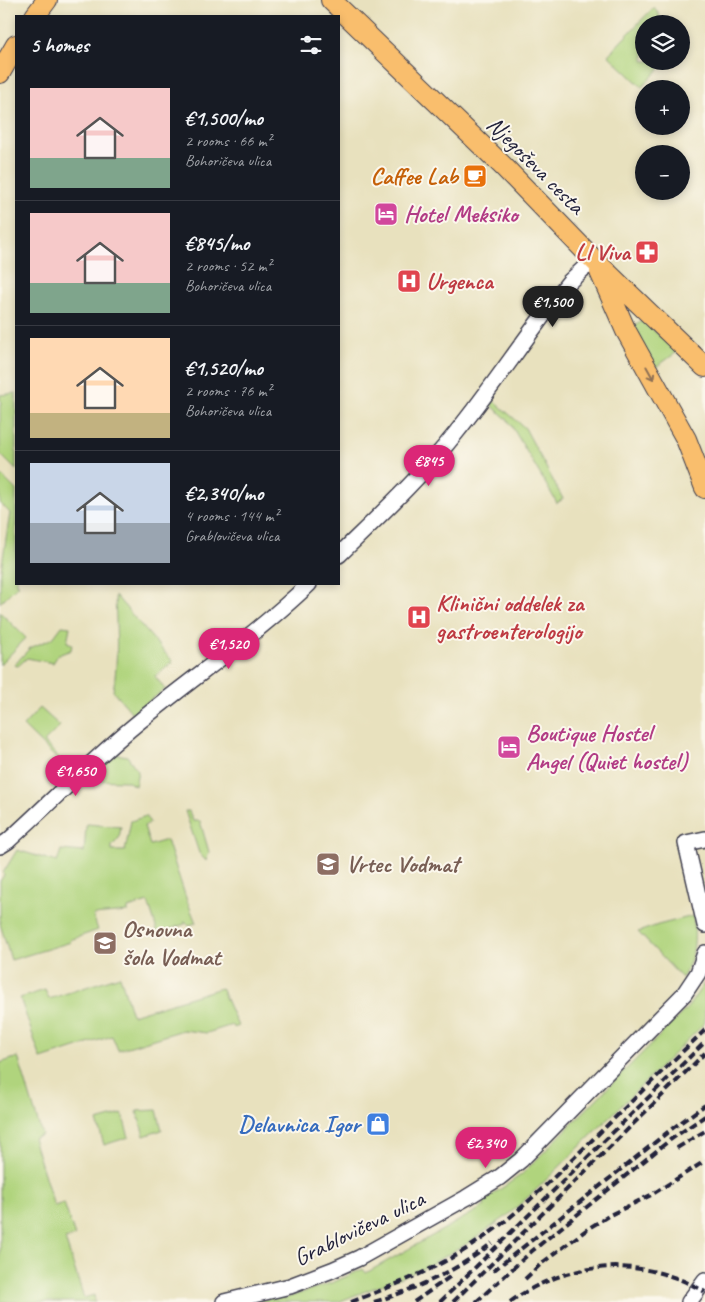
<!DOCTYPE html>
<html lang="en">
<head>
<meta charset="utf-8">
<style>
	body { margin:0; font-family:Caveat,sans-serif; background:#242831; color:#f1f3f6; height:100vh; display:flex; flex-direction:column; font-size:19px; white-space:nowrap }
	* { box-sizing:border-box; margin:0 }
	p { font-size:16px; color:#9ea1a6 }
	.icon { flex:none; width:28px; height:28px; fill:none; stroke:currentColor; stroke-width:2; stroke-linecap:round; stroke-linejoin:round }
	.map { position:relative; flex:1; overflow:hidden }
	.side { position:absolute; left:15px; top:15px; width:325px; height:570px; display:flex; flex-direction:column; background:#171b24; border-radius:0px; box-shadow:0 2px 8px #0003 }
	.side>* { flex:none }
	.buttons { position:absolute; left:635px; top:15px; display:grid; gap:10px }
	.buttons a { display:grid; place-items:center; width:55px; height:55px; border-radius:50%; background:#171b24; box-shadow:0 2px 8px #0003; font-size:25px }
	.price { position:absolute; translate:-50% -42px; padding:0 11px; border-radius:18px; background:#db2777; color:#fff; font-size:16px; line-height:32px; filter:drop-shadow(0 1px 2px #0008) }
	.price::after { content:''; position:absolute; left:50%; top:30px; width:15px; height:11px; margin-left:-8px; background:inherit; clip-path:polygon(0 0,100% 0,50% 100%) }
	.price.selected { background:#222; color:#fff }
	ul { padding:0; list-style:none }
	li { display:flex; align-items:center; gap:15px; height:125px; padding:0 15px }
	li+li { border-top:1px solid #363941 }
	li span { display:grid; place-items:center; flex:none; width:140px; height:100px; border-radius:0px; color:#555 }
	li>.icon { margin-inline-start:auto }
	span .icon { width:60px; height:60px; fill:#fffc; stroke-width:1 }
	li b { font-size:21px }
	h2 { display:flex; justify-content:space-between; align-items:center; height:60px; padding:0 15px; font-size:21px }
	.map>svg:first-child { display:block }
	.green { fill:#b0d47d; stroke:#697b5c }
	.lines { fill:none; stroke-linecap:round; stroke-linejoin:round }
	.minor-casing { stroke:#403f4f; stroke-width:18 }
	.major-casing { stroke:#403f4f; stroke-width:22 }
	.minor { stroke:#fff; stroke-width:15 }
	.major { stroke:#f9be6d; stroke-width:20 }
	.rail { stroke:#22223b; stroke-width:4; stroke-dasharray:8 4; stroke-linecap:butt }
	.oneway { stroke:#8e7054 }
	.labels { text-anchor:middle; dominant-baseline:central; stroke-width:4; stroke-linejoin:round; paint-order:stroke }
	.street-label { font-size:24px; fill:#22223b; stroke:#fbf7ec }
	.food-label { font-size:24px; font-weight:bold; fill:#c56008; stroke:#fbf7ec; text-anchor:end }
	.hotel-label { font-size:24px; font-weight:bold; fill:#b23c85; stroke:#fbf7ec; text-anchor:start }
	.health-label { font-size:24px; font-weight:bold; fill:#be3a42; stroke:#fbf7ec; text-anchor:start }
	.education-label { font-size:24px; font-weight:bold; fill:#785e54; stroke:#fbf7ec; text-anchor:start }
	.shop-label { font-size:24px; font-weight:bold; fill:#366cbe; stroke:#fbf7ec; text-anchor:end }
</style>
</head>
<body>
<div class="map">
<svg width="705" height="1302" viewBox="0 0 705 1302">
	<rect width="100%" height="100%" fill="#fbf7ec"/>
	<filter id="ink" filterUnits="userSpaceOnUse"><feTurbulence type="fractalNoise" baseFrequency=".02" numOctaves="2"/><feDisplacementMap in="SourceGraphic" scale="10" xChannelSelector="R" yChannelSelector="G"/><feConvolveMatrix kernelMatrix="1 2 1 2 8 2 1 2 1" color-interpolation-filters="sRGB"/></filter>
	<filter id="wash" filterUnits="userSpaceOnUse"><feTurbulence type="fractalNoise" baseFrequency=".0096" numOctaves="4" result="noise"/><feDisplacementMap in="SourceGraphic" scale="20" xChannelSelector="R" yChannelSelector="G"/><feGaussianBlur stdDeviation="1.12" result="paint"/><feColorMatrix in="noise" values="0 0 0 0 0 0 0 0 0 0 0 0 0 0 0 0 0 1.4 0 .05"/><feComposite in="paint" operator="in"/></filter>
	<g filter="url(#wash)">
		<rect width="100%" height="100%" fill="#e8e1be"/>
		<path class="green" d="M654 7 665 24H644V61H667L642 87 608 55Z
			M642 321 645 322 677 352 652 370 633 327Z
			M16 393V470L0 454V405H1L0 395Z
			M494 401 525 428 563 499 557 503 508 420 491 405Z
			M0 474 16 490V584H19L0 603V577L10 513 0 503Z
			M115 595 173 662 155 676 165 689 133 714 113 691C119 659 116 627 115 595Z
			M0 612 26 638 0 665Z
			M62 626 70 627 67 642 72 644 71 650 58 655 53 663 27 658 18 666 14 665 30 648 53 638Z
			M40 708 60 726 44 742 60 759 58 760 23 726Z
			M116 754 127 756 138 771 135 786 127 781 84 780 90 773Z
			M185 811H189L193 821H200L209 852 206 861 199 853Z
			M146 816 150 823 144 826 150 845 167 840 186 898 196 923 189 925 185 921V924L158 933 148 902 128 908V912L93 915 98 930 70 940 71 942 11 960 0 924V881L4 875 3 873 17 850 57 862 61 850 84 852 86 827 87 824 121 827 119 838 112 846V851H125L131 821Z
			M693 916C696 939 695 958 682 978L638 932 658 925Z
			M120 976 132 1015 221 988 238 1026 233 1028 232 1025 207 1033 183 1030 118 1050 112 1036 41 1059 20 998 45 990 49 999Z
			M705 982V1023L537 1189 507 1216 470 1242 422 1269 338 1302H253L282 1296 283 1299 334 1282 363 1269 366 1273 485 1206 483 1201 521 1175 536 1160 688 1007Z
			M18 1057 42 1135 33 1138 54 1206 64 1203 75 1236 65 1239 84 1298 94 1295 95 1302H0V1063Z
			M157 1110 162 1130 144 1136 137 1111Z
			M122 1114 129 1137 104 1145 97 1121Z"/>
	</g>
	<g filter="url(#ink)">
		<g class="lines">
			<g class="minor-casing">
				<path id="minor" d="M339 555C379 516 420 478 455 434 495 385 529 331 569 282L583 269 596 262
					M705 839 686 843 705 925
					M0 846 8 841C52 801 94 758 140 721 196 675 257 634 309 584
					M224 1302 290 1286 332 1270 359 1258 466 1198 500 1177 521 1160 571 1109 684 994 698 973 705 953
					M689 1302 705 1280"/>
			</g>
			<g class="major-casing">
				<path id="major" d="M331 0 503 166 596 262 705 367
					M35 16 47 0
					M0 73 16 45
					M600 272 626 331 686 439 705 488"/>
			</g>
			<use href="#minor" class="minor"/>
			<use href="#major" class="major"/>
			<path class="rail" d="M677 1148 705 1131
				M493 1271 673 1128 705 1105
				M525 1279 542 1263 589 1228 610 1215 651 1195 705 1161
				M351 1302C393 1286 434 1270 471 1246 513 1219 548 1183 583 1149 624 1109 664 1069 705 1030
				M374 1302C416 1289 457 1271 492 1243
				M414 1302 451 1276
				M440 1302 705 1042
				M453 1302 705 1053
				M476 1302 532 1251 670 1140 705 1116
				M510 1302C568 1260 643 1255 705 1292"/>
		</g>
		<defs><path id="oneway-shaft" d="M-6 0H5M1.5-3L5.5 0L1.5 3" fill="none" stroke-width="1.6" stroke-linecap="round" stroke-linejoin="round" transform="scale(1.25)"/></defs>
		<use class="oneway" href="#oneway-shaft" transform="translate(650 373) rotate(61)"/>
	</g>
	<defs>
		<g id="cafe-square" transform="scale(1.25)"><rect x="-9" y="-9" width="18" height="18" rx="4" fill="#e8710a" stroke="#fbf7ec"/><path d="M-5.5-4.5H6V0H3Q3 3.5 0 3.5H-2.5Q-5.5 3.5-5.5 0ZM3-3.2v2h1.7v-2ZM-6 4.5H4V6H-6Z" fill="#fff"/></g>
		<g id="hotel-square" transform="scale(1.25)"><rect x="-9" y="-9" width="18" height="18" rx="4" fill="#d1479c" stroke="#fbf7ec"/><path d="M-6-4.5h1.5V1H6V5H4.5V3h-9V5H-6ZM-4 0a1.8 1.8 0 1 1 3.6 0ZM.5 0V-2.5h3Q6-2.5 6 0Z" fill="#fff"/></g>
		<g id="pharmacy-square" transform="scale(1.25)"><rect x="-9" y="-9" width="18" height="18" rx="4" fill="#e0444e" stroke="#fbf7ec"/><path d="M-2-6h4v4h4v4h-4v4h-4v-4h-4v-4h4Z" fill="#fff"/></g>
		<g id="hospital-square" transform="scale(1.25)"><rect x="-9" y="-9" width="18" height="18" rx="4" fill="#e0444e" stroke="#fbf7ec"/><path d="M-5-5h3v3.5h4V-5h3V5h-3V1.5h-4V5h-3Z" fill="#fff"/></g>
		<g id="school-square" transform="scale(1.25)"><rect x="-9" y="-9" width="18" height="18" rx="4" fill="#8d6e63" stroke="#fbf7ec"/><path d="M0-5L7-2L0 1L-7-2ZM-4 1L0 2.5L4 1V4Q0 6-4 4Z" fill="#fff"/></g>
		<g id="shop-square" transform="scale(1.25)"><rect x="-9" y="-9" width="18" height="18" rx="4" fill="#3f7fe0" stroke="#fbf7ec"/><path d="M-5-2.5h2.3a2.7 3.5 0 0 1 5.4 0H5L5.5 6h-11ZM-1.5-2.5h3a1.5 2.3 0 0 0-3 0Z" fill="#fff"/></g>
	</defs>
	<g fill-rule="evenodd">
		<use href="#cafe-square" x="475" y="176"/>
		<use href="#hotel-square" x="386" y="214"/>
		<use href="#pharmacy-square" x="647" y="252"/>
		<use href="#hospital-square" x="409" y="281"/>
		<use href="#hospital-square" x="419" y="617"/>
		<use href="#hotel-square" x="509" y="747"/>
		<use href="#school-square" x="328" y="864"/>
		<use href="#school-square" x="105" y="943"/>
		<use href="#shop-square" x="378" y="1124"/>
	</g>
	<g class="labels">
		<g class="street-label">
			<text transform="translate(536 165) rotate(45)">Njegoševa cesta</text>
			<text transform="translate(359 1228) rotate(-26)">Grablovičeva ulica</text>
		</g>
		<g class="food-label">
			<text x="458" y="176">Caffee Lab</text>
		</g>
		<g class="hotel-label">
			<text x="404" y="214">Hotel Meksiko</text>
			<text x="526" y="733">Boutique Hostel<tspan x="526" dy="28">Angel (Quiet hostel)</tspan></text>
		</g>
		<g class="health-label">
			<text x="630" y="252" text-anchor="end">Ll Viva</text>
			<text x="426" y="281">Urgenca</text>
			<text x="436" y="603">Klinični oddelek za<tspan x="436" dy="28">gastroenterologijo</tspan></text>
		</g>
		<g class="education-label">
			<text x="346" y="864">Vrtec Vodmat</text>
			<text x="122" y="929">Osnovna<tspan x="122" dy="28">šola Vodmat</tspan></text>
		</g>
		<g class="shop-label">
			<text x="360" y="1124">Delavnica Igor</text>
		</g>
	</g>
</svg>
<div class="buttons">
<a><svg class="icon" aria-label="layers" viewBox="0 0 24 24"><path d="M12 4l9 5-9 5-9-5zM3 14l9 5 9-5"/></svg></a>
<a>+</a>
<a>−</a>
</div>
<b class="price selected" style="left:553px;top:328px">€1,500</b>
<b class="price" style="left:429px;top:487px">€845</b>
<b class="price" style="left:229px;top:670px">€1,520</b>
<b class="price" style="left:76px;top:797px">€1,650</b>
<b class="price" style="left:486px;top:1169px">€2,340</b>
<section class="side">
<h2>5 homes<svg class="icon" aria-label="filters" viewBox="0 0 24 24"><path d="M4 7h16M4 17h16"/><circle cx="9" cy="7" r="2"/><circle cx="15" cy="17" r="2"/></svg></h2>
<ul>
<li><span style="background:linear-gradient(#f6c9c9 70%,#7fa58c 0)"><svg class="icon" aria-label="home" viewBox="0 0 24 24"><path d="M3 11l9-7 9 7M6 9v11h12V9"/></svg></span><div><b>€1,500/mo</b><p>2 rooms · 66 m²</p><p>Bohoričeva ulica</p></div></li>
<li><span style="background:linear-gradient(#f6c9c9 70%,#7fa58c 0)"><svg class="icon" aria-label="home" viewBox="0 0 24 24"><path d="M3 11l9-7 9 7M6 9v11h12V9"/></svg></span><div><b>€845/mo</b><p>2 rooms · 52 m²</p><p>Bohoričeva ulica</p></div></li>
<li><span style="background:linear-gradient(#ffd9b3 75%,#c2b280 0)"><svg class="icon" aria-label="home" viewBox="0 0 24 24"><path d="M3 11l9-7 9 7M6 9v11h12V9"/></svg></span><div><b>€1,520/mo</b><p>2 rooms · 76 m²</p><p>Bohoričeva ulica</p></div></li>
<li><span style="background:linear-gradient(#c9d6e8 60%,#9aa5b1 0)"><svg class="icon" aria-label="home" viewBox="0 0 24 24"><path d="M3 11l9-7 9 7M6 9v11h12V9"/></svg></span><div><b>€2,340/mo</b><p>4 rooms · 144 m²</p><p>Grablovičeva ulica</p></div></li>
</ul>
</section>
</div>
</body>
</html>
